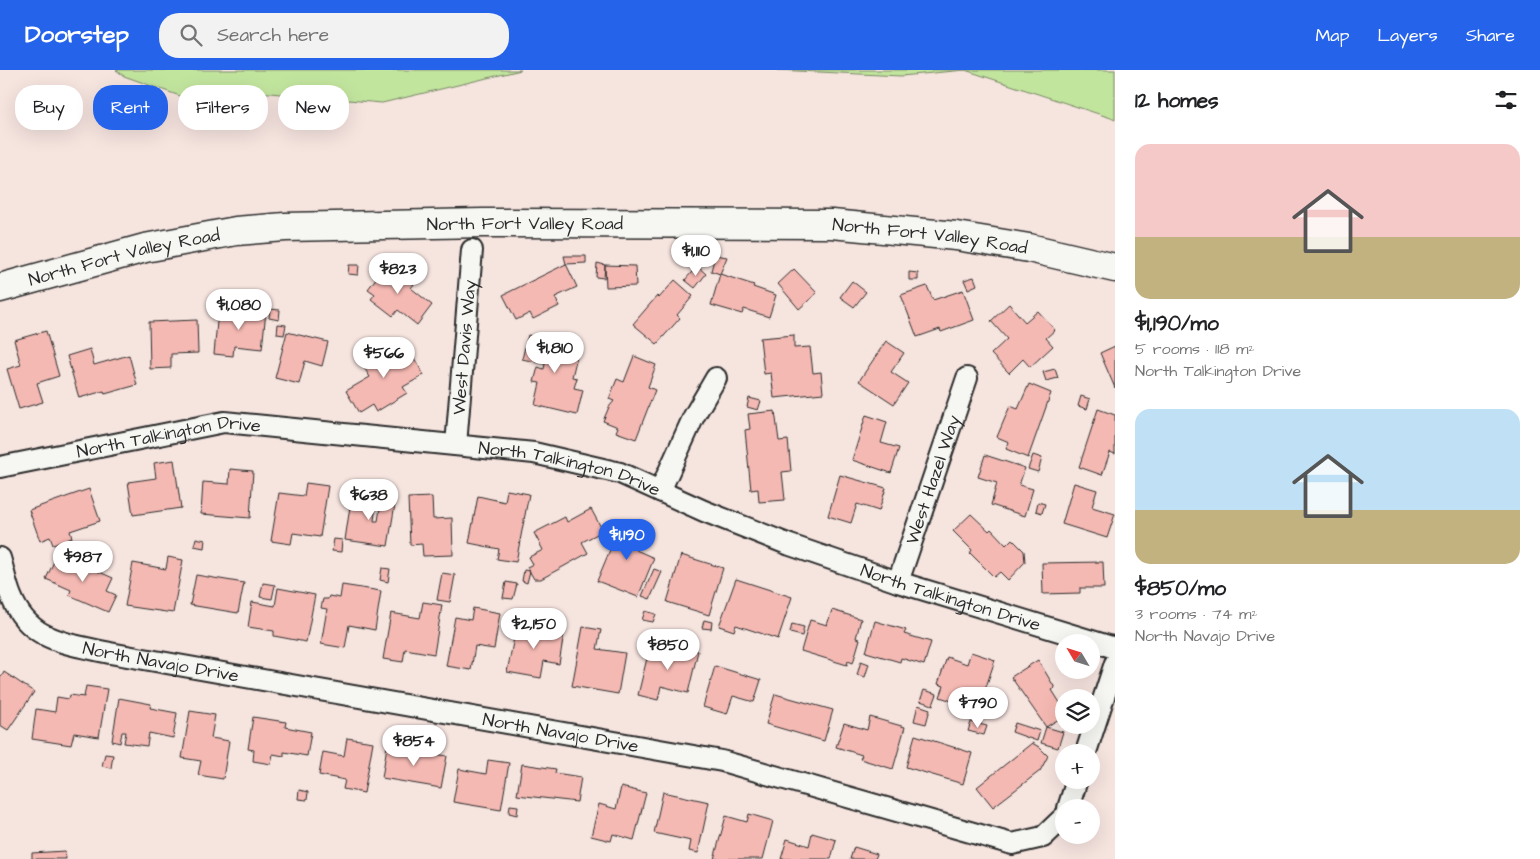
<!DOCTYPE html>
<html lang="en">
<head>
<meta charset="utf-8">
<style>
	body { margin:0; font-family:"Architects Daughter",sans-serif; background:#f2f2f2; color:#202124; height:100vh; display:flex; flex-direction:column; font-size:19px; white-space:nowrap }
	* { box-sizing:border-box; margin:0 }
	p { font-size:16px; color:#757577 }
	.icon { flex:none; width:28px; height:28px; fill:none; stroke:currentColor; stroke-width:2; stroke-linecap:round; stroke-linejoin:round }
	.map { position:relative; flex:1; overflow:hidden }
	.side { display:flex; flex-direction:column; background:#fff; width:425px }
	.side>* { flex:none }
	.top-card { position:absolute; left:15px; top:15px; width:475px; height:45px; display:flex; gap:10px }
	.needle { width:32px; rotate:308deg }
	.buttons { position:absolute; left:1055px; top:564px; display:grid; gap:10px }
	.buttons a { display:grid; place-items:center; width:45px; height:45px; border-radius:50%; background:#fff; box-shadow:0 5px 20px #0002; font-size:25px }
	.price { position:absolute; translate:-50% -42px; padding:0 11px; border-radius:18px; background:#fff; color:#222; font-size:16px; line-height:32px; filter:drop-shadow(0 1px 2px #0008) }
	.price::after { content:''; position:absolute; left:50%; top:30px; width:15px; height:11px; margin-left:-8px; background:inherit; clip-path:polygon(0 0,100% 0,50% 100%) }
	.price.current { background:#2563eb; color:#fff }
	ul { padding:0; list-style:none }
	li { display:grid; align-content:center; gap:10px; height:265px; padding:0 20px }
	li span { display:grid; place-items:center; height:155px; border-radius:15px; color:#555 }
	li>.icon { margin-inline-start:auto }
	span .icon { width:90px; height:90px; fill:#fffc; stroke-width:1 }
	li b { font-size:21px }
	h2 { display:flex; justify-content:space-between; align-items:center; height:60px; padding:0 20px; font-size:21px }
	.chip { padding:0 18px; border-radius:20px; background:#fff; box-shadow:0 5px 20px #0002; font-size:18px; line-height:45px }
	.chip.current { background:#2563eb; color:#fff }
	header { display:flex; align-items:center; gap:30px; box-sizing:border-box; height:70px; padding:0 25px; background:#2563eb; color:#fff }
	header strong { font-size:24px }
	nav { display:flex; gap:28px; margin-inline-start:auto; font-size:18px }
	.search { width:350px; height:45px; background:#f2f2f2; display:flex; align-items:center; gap:12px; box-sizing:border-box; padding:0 18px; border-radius:20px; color:#757577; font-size:19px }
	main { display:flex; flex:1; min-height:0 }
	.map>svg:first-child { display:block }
	.green { fill:#c2e59e; stroke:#768864 }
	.building { fill:#f5b9b3; stroke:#2b2b2b }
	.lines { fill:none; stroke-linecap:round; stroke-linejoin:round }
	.street-casing { stroke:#2b2b2b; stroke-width:24 }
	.primary-casing { stroke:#2b2b2b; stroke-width:31 }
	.street { stroke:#f6f6f2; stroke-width:20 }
	.primary { stroke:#f6f6f2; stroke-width:28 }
	.labels { text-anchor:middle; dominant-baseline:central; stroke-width:5; stroke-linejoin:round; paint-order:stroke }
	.street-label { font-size:18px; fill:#2b2b2b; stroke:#f6f6f2 }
</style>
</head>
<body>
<header>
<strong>Doorstep</strong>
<div class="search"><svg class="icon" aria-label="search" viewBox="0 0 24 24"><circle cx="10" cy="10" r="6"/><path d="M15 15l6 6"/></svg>Search here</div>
<nav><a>Map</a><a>Layers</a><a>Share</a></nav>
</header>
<main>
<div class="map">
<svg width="1115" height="789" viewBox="0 0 1115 789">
	<rect width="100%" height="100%" fill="#f6e4df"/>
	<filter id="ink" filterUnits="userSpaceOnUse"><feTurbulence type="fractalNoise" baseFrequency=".02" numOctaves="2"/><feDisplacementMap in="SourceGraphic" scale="10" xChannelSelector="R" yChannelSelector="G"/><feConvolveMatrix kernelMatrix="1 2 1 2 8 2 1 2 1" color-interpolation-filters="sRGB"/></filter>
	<g filter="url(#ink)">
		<path class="green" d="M116 0H521L382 33 247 21 183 27 124 6Z
			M777 0H965L901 6Z
			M965 0H1115V50L1111 48Z"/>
		<path class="building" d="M715 185 727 187 720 204 711 201Z
			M564 186H586V193L566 194Z
			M597 193 605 195 604 208 596 207Z
			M387 194 414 214 411 218 432 235 417 255 398 240 393 246 371 229 375 224 368 219Z
			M566 194 577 217 555 227 559 236 533 249 530 243 516 250 503 225Z
			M349 195H359L358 205 348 204Z
			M605 195 635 196 636 216 606 217Z
			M697 196 706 204 695 218 685 210Z
			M794 199 817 223 799 239 778 214Z
			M909 202 918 203V210H909Z
			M720 204 754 215 753 217 776 225 769 247 744 239 742 244 711 235Z
			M974 207 977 215 968 219 964 210Z
			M675 210 693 226 677 245 680 248 657 274 633 254 657 226 659 228Z
			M852 211 866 222 854 237 840 227Z
			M927 216 933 230 963 220 974 250 941 262 940 259 917 267 901 225Z
			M1009 234 1025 252 1038 241 1055 260 1046 268 1053 276 1030 297 1023 289 1009 303 991 284 1007 269 991 251Z
			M270 239 280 240 279 250 269 248Z
			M248 240 266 241 262 279 234 276 233 286 214 284 218 241 248 244Z
			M197 250 198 283 171 284V298L150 299 149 252Z
			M278 254 286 255 284 265 277 264Z
			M46 261 59 306 37 313 43 332 19 339 7 299 21 295 14 270Z
			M287 262 328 272 322 296 305 291 299 314 275 308Z
			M528 265 579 278 572 307 577 308 574 318 583 320 577 345 535 335 540 313 534 312 538 297 544 299 545 294 522 289Z
			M794 265V278L810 277 813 303 821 302 823 323 774 328 771 303 764 304 760 268Z
			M886 271 904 283 891 302 908 313 894 334 859 311Z
			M1115 276V318L1100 283Z
			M379 278 382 284 390 279 393 284 400 280 405 287 411 283 424 305 403 317 407 323 376 342 372 335 359 343 346 321 370 307 359 290Z
			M90 279 94 295 129 285 137 315 105 324 104 321 79 328 67 286Z
			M634 286 656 295 648 317 655 320 636 369 616 362 618 357 603 351 609 337 614 331 609 329 617 309 624 312Z
			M1055 299 1058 308 1046 311 1043 302Z
			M1029 314 1051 323 1028 388 1006 379 1009 372 997 367 1010 336 1018 339Z
			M1081 326 1090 329 1087 339 1078 336Z
			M749 328 761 331 758 340 747 337Z
			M1098 339 1115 345V384L1110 382 1102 405 1079 397Z
			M775 341 779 371 788 370 791 401 782 402 785 430 759 432 758 419 751 420 745 360 750 359 748 344Z
			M866 345 887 352 881 373 899 378 891 403 852 390Z
			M985 385 1025 398 1019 415 1033 419 1025 446 991 435 997 413 978 407Z
			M1033 385 1042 388 1038 402 1028 399Z
			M174 390 181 438 133 445 128 412 156 408 154 393Z
			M230 399 253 401 250 448 201 444 203 412 229 414Z
			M840 405 886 418 879 441 857 434 851 453 828 446Z
			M306 413 328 416 320 467 293 463 291 474 271 471 279 423 304 426Z
			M1074 413 1097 420 1092 437 1115 444 1107 468 1062 454Z
			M89 419 100 451 70 461 72 468 53 475 50 467 40 471 29 440Z
			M507 420 529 424 516 492 497 489 499 479 469 473 478 426 505 432Z
			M352 423 377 427 374 451H378L381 432 395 434 388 476 345 470Z
			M432 427 433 449 452 448 453 485 423 486 422 474 410 475 408 428Z
			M1038 432 1045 434 1042 443 1036 441Z
			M591 439 603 461 582 472 588 483 541 509H534L527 497 533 494 529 487 543 480 534 463 565 447 567 452Z
			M971 444 989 461 991 459 1006 475 1012 469 1024 481 1025 492 1008 510 1000 502 994 507 970 483 972 480 953 461Z
			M623 449 646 459 636 480 654 488 638 527 597 511Z
			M196 468 205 470 204 478 194 476Z
			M334 469 342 470 341 482 332 481Z
			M681 485 723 498 709 545 667 532Z
			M56 487 78 496 79 493 113 508 107 521 116 525 108 542 69 525 71 520 46 509Z
			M168 487 183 490 173 543 125 536 133 493 166 499Z
			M1103 492 1104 518H1080V523L1043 524 1042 493Z
			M382 498 390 499 388 512 380 510Z
			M654 499 662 502 650 529 642 526Z
			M524 500 530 501 527 513 522 511Z
			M442 503 455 505 450 532 437 530Z
			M196 505 244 513 238 543 190 535Z
			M736 509 792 527 778 569 736 555 734 561 719 556Z
			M506 512 517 514 513 529 503 528Z
			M263 513 275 515 272 529 260 527Z
			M342 515 381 521 375 560 349 555 345 578 321 574 327 539 321 538 323 529H328L329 526 340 528Z
			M278 518 315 525 306 572 274 566V561L248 557 252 532 275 536Z
			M423 532 442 535 434 584 405 579 403 592 383 589 391 543 420 548Z
			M473 538 500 543 494 579 475 576 471 600 446 596 455 547 471 550Z
			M832 540 861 549 856 568 860 569 853 593 848 591 847 595 801 581 810 550 827 555Z
			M645 541 656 544 653 552 642 550Z
			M506 544 513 545 511 559 504 558Z
			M704 550 712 552 711 559 702 558Z
			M875 551 906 560 904 564 931 572 924 595 901 588 900 592 866 582Z
			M517 553 564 563 559 594 544 591 541 608 507 602Z
			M792 554 804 557 802 566 790 563Z
			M583 557 601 560 597 579 625 583 618 624 572 616Z
			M672 574 698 581 688 623 661 616 658 630 638 625 649 580 670 585Z
			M971 582 995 590 982 629 961 622 958 633 940 627 944 616 938 614 947 587 967 594Z
			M1038 590 1055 618 1052 620 1064 639V646L1046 657 1011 607Z
			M861 591 869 594 865 607 857 605Z
			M715 596 761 610 754 632 733 626 727 644 703 637Z
			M4 602 34 622 8 660 0 655V605L2 606Z
			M86 616 107 619 99 667 74 663 71 675 32 669 36 639 55 642 57 627 69 629 70 625 84 627Z
			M924 620 937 624 933 635 920 631Z
			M775 624 833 640 824 671 766 654Z
			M119 628 151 634 150 638 177 643 173 668 149 663 147 676 124 673 126 662H122L120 673 112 671Z
			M918 635 930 639 926 654 914 651Z
			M190 641 215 645 211 668 229 671 223 709 198 705 201 691 182 688Z
			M253 647 286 652 285 657 311 662 307 686 284 682V686L273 684 271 694 253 691 254 680 248 679Z
			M870 647 905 657 893 699 860 689 862 685 836 677 844 653 867 660Z
			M971 652 987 656 984 665 968 661Z
			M1015 653 1040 661 1037 671 1012 662Z
			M1046 657 1063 662 1058 678 1041 673Z
			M915 665 972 683 963 714 906 697Z
			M347 668 373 672 364 723 343 719 345 710 319 705 323 682 344 686Z
			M1032 673 1039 677 1048 686 1040 701 993 737 977 717Z
			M387 676 447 686 441 718 382 708Z
			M105 684 113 685 111 698 102 696Z
			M488 690 509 693 501 740 453 732 459 699 486 704Z
			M522 694 556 699 555 703 581 707 577 732 517 725Z
			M621 717 646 723 634 770 613 764 611 771 591 766 599 734 616 739Z
			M299 720 308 722 307 730 298 729Z
			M663 722 709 732 698 783 689 781 691 771 654 763Z
			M510 735 518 736 517 745 509 743Z
			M749 744 773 751 763 789H714L726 746 747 752Z
			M812 763 836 770 831 789H781L787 769 809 776Z
			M854 777 877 784 875 789H850Z
			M65 781 66 789H32V783Z"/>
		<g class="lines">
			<g class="street-casing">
				<g id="street">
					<path id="s1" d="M456 375 472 180"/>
					<path id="s2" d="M0 397 224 352 534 383 620 403 704 441 790 475 898 512 1115 578"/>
					<path d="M660 421 694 346 716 308"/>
					<path id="s3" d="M0 488C4 501 6 514 11 526 29 572 67 573 110 583L722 691 1012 774 1043 767 1064 747"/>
					<path id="s4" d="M898 512 967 308"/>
					<path d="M1086 682 1115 593"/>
					<path d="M1068 738 1077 710"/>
				</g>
			</g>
			<g class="primary-casing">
				<g id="primary">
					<path id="s5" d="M0 218 145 178 236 161 285 157 483 153 832 154 956 166 1029 178 1115 198"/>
				</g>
			</g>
			<use href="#street" class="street"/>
			<use href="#primary" class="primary"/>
		</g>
	</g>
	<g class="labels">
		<g class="street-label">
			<text stroke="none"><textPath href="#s5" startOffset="532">North Fort Valley Road</textPath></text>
			<text stroke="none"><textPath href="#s5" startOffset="938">North Fort Valley Road</textPath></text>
			<text stroke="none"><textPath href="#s5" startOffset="128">North Fort Valley Road</textPath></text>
			<text stroke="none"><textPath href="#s1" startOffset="98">West Davis Way</textPath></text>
			<text stroke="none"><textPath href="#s2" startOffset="172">North Talkington Drive</textPath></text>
			<text stroke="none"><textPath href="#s2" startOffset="578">North Talkington Drive</textPath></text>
			<text stroke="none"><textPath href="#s4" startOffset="108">West Hazel Way</textPath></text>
			<text stroke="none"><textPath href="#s2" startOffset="982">North Talkington Drive</textPath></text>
			<text stroke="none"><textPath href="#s3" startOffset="212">North Navajo Drive</textPath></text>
			<text stroke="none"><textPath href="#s3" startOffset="618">North Navajo Drive</textPath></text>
		</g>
	</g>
</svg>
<div class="buttons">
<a><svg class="needle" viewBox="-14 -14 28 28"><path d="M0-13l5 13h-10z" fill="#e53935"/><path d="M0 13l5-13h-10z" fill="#757577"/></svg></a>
<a><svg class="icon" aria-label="layers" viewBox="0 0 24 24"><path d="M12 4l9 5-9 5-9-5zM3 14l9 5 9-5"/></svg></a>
<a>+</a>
<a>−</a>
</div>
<b class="price" style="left:696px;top:207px">$1,110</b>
<b class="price" style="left:398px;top:225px">$823</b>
<b class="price" style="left:239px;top:261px">$1,080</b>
<b class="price" style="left:555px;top:304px">$1,810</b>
<b class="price" style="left:384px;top:309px">$566</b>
<b class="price" style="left:369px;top:451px">$638</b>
<b class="price current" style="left:627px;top:491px">$1,190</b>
<b class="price" style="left:83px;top:513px">$987</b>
<b class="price" style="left:534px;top:580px">$2,150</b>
<b class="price" style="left:668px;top:601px">$850</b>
<b class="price" style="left:978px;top:659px">$790</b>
<b class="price" style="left:414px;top:697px">$854</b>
<div class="top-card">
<a class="chip">Buy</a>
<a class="chip current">Rent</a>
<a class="chip">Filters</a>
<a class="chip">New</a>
</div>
</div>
<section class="side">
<h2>12 homes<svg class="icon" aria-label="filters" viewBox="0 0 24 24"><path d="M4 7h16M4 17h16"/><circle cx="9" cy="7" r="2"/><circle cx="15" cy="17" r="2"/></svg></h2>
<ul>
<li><span style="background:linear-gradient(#f6c9c9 60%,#c2b280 0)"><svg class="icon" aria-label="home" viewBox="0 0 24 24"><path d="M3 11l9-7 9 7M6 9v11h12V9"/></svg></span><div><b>$1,190/mo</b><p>5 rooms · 118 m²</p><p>North Talkington Drive</p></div></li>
<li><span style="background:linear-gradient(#bfe0f5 65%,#c2b280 0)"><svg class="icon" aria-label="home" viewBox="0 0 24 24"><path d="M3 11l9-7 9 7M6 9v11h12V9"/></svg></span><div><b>$850/mo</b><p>3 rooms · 74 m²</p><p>North Navajo Drive</p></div></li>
</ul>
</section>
</main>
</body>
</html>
